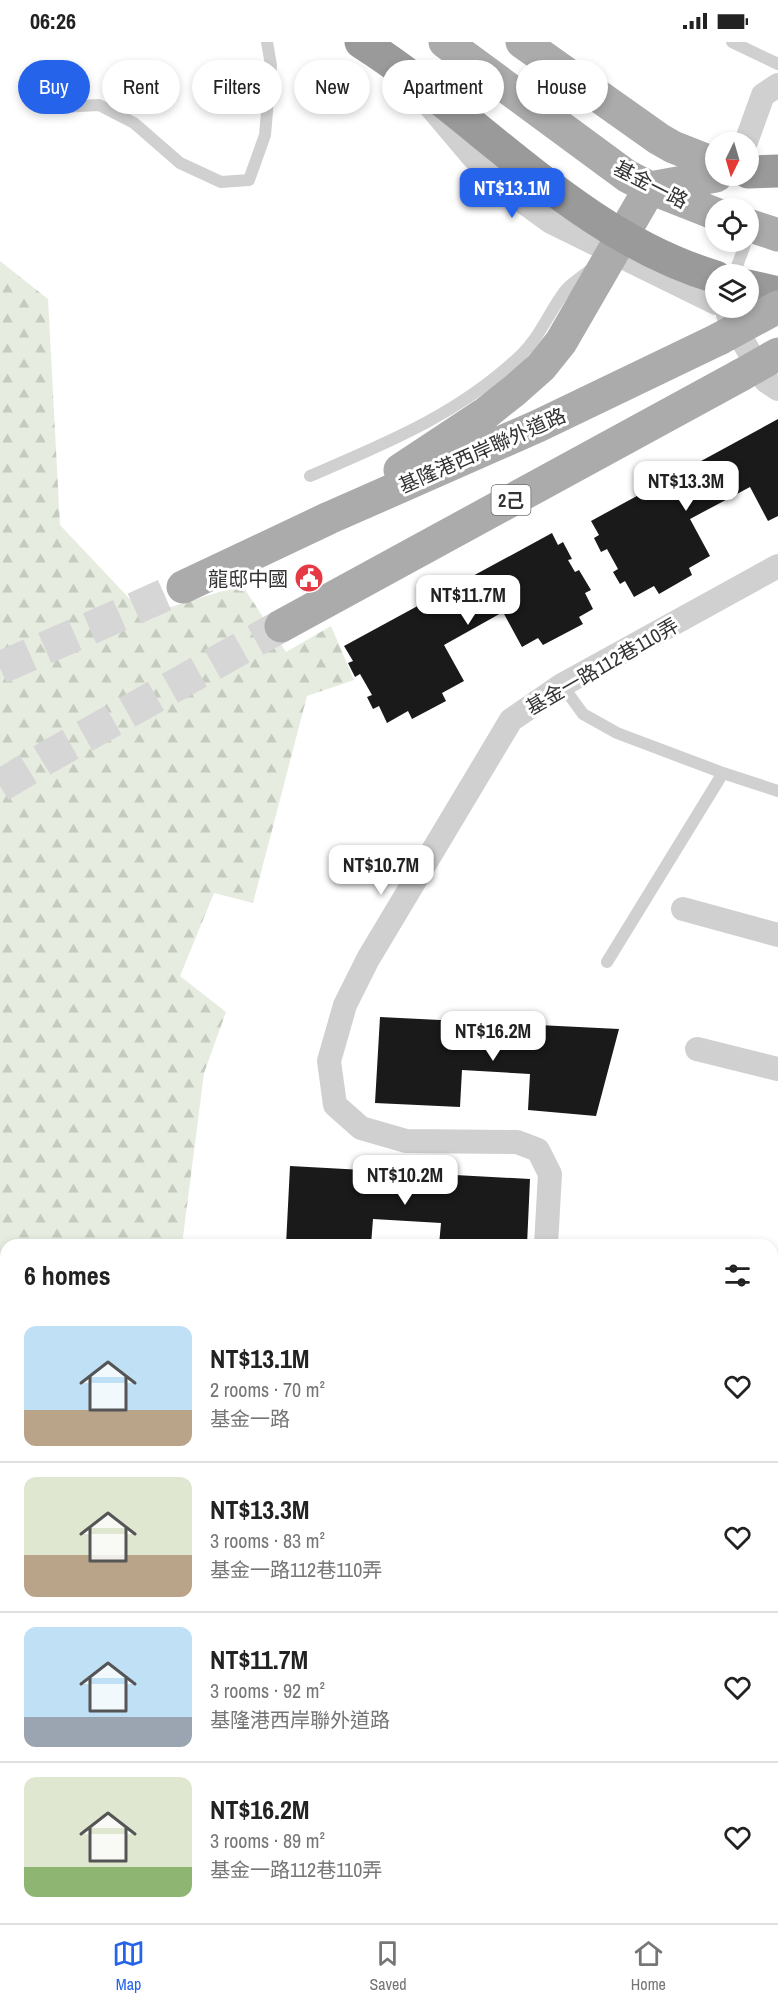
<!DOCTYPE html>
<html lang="en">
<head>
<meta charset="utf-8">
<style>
	body { margin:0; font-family:"Archivo Narrow","Noto Sans TC",sans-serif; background:#f6f6f6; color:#222; height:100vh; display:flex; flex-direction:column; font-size:22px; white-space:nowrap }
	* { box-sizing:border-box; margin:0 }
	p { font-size:20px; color:#767676 }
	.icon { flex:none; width:33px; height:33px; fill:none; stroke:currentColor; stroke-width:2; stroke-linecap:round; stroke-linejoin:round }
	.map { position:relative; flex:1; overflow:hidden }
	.drawer { position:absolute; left:0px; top:1197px; width:778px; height:684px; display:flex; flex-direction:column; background:#fff; border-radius:18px 18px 0 0; box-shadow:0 3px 9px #0003 }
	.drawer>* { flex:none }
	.banner { position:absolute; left:18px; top:18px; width:742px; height:54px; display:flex; gap:12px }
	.needle { width:39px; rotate:185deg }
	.tools { position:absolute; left:705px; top:90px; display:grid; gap:12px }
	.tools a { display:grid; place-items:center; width:54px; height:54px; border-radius:50%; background:#fff; box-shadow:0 3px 9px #0003; font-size:30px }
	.price { position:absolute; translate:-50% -51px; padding:0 14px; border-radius:12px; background:#fff; color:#222; font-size:20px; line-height:39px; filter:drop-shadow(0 2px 3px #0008) }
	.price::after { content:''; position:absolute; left:50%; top:36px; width:18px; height:14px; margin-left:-9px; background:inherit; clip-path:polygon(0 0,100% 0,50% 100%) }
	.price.active { background:#2563eb; color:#fff }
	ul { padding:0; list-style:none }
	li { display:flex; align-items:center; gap:18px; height:150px; padding:0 24px }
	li+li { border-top:2px solid #e0e0e0 }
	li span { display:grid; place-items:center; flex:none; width:168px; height:120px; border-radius:12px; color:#555 }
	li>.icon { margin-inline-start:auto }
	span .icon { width:72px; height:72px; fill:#fffc; stroke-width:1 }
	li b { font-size:26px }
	h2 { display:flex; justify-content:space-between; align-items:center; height:72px; padding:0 24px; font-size:26px }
	.pill { padding:0 21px; border-radius:27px; background:#fff; box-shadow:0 3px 9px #0003; font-size:21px; line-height:54px }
	.pill.active { background:#2563eb; color:#fff }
	.status { display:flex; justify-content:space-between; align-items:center; height:42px; padding:0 30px; background:#fff; direction:ltr }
	.status svg { height:16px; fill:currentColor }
	.dock { display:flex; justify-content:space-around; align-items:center; height:84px; border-top:2px solid #e0e0e0; background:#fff; font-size:16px; color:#767676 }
	.dock a { display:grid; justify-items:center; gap:3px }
	.dock .active { color:#2563eb }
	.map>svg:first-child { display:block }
	.forest { fill:url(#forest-firs) }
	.building { fill:#1a1a1a }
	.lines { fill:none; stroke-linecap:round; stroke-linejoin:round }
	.primary-tunnel { stroke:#d6d6d6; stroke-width:33; stroke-dasharray:33 16; stroke-linecap:butt }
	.path { stroke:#cdcdcd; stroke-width:4; stroke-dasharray:3 3; stroke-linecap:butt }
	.lane { stroke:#d0d0d0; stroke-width:12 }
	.street { stroke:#d0d0d0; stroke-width:24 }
	.primary { stroke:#ababab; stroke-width:33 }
	.highway { stroke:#9a9a9a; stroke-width:33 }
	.primary-bridge { stroke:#ababab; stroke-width:33 }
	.highway-bridge { stroke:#9a9a9a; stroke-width:33 }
	.labels { text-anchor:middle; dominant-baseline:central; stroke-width:6; stroke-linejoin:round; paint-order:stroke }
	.shield { fill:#fff; stroke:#707070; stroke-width:1.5 }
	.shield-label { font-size:18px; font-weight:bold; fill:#333 }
	.street-label { font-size:20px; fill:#333; stroke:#fff }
	.poi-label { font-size:20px; fill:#333; stroke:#fff; text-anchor:end }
</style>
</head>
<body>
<div class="status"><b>06:26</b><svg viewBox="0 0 49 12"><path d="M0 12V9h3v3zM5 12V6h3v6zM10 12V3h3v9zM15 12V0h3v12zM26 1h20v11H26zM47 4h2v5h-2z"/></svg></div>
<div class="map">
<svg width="778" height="1881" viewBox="0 0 778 1881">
	<defs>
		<pattern id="forest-firs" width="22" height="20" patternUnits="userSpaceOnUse" patternTransform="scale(1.5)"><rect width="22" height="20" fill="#e6ecdf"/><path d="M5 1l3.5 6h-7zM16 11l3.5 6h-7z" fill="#c6cbc0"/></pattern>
	</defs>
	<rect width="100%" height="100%" fill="#fff"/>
	<path class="forest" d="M0 219 48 257 60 483 145 573 242 543 286 610 331 584 354 638 307 654 253 861 214 851 180 934 226 970 204 1031 182 1203H6V1875H772L773 1395H778V1881H0Z"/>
	<path class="building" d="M778 377V474L768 479 750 445 690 477 710 514 689 526 692 533 659 552 654 544 634 555 625 539 620 542 613 530 618 527 607 507 601 510 594 496 599 493 591 479Z
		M552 491 558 503 563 500 572 517 568 518 575 530 579 528 591 548 585 551 593 567 579 575 583 582 543 603 538 596 522 605 503 570 444 603 464 639 442 651 446 659 412 677 408 669 387 681 379 664 373 667 367 655 372 653 360 632 355 635 348 621 353 619 344 604Z
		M380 975 500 981 619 987 596 1074 528 1068 530 1032 497 1030 462 1028 460 1065 375 1061Z
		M290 1124 530 1137 527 1203H439L441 1181 373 1177 371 1203H286Z"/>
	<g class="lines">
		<path class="primary-tunnel" d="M0 626 183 545
			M0 744 46 716 281 584"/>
		<path class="path" d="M0 1345 6 1357
			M298 1875 302 1881
			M486 1881 487 1875"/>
		<path class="lane" d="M732 0 778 22
			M42 66 99 63 134 81 180 121 221 140 249 138 265 93 271 23 267 0
			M734 232 746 200
			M310 434C387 401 459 372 521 313 540 295 549 270 565 249 571 241 582 235 590 228
			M562 643 583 672 617 691 723 731 778 749
			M607 920 723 731"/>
		<path class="street" d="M425 58 474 116 511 151 551 180 716 261
			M746 100 763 53 778 43
			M728 273 766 339 778 347
			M683 867 778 893
			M697 1007 778 1027
			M546 1203 550 1132 538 1108 517 1100 406 1099 361 1086 335 1063 329 1019 345 963 368 917 511 678 562 643 778 524
			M772 1271 778 1245"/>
		<path class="primary" d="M445 0 627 134 650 146 716 172
			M522 0 659 97 673 105 716 122
			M748 183 778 193
			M400 428 486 371 515 348 541 325 561 300 650 146 716 134
			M183 545 329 476 538 384 719 297
			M281 584 741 333"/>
		<path class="highway" d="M748 130 778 129
			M748 244 778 251"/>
		<path class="primary-bridge" d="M719 297 778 265
			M741 333 778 312"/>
		<path class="highway-bridge" d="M361 0C479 75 578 194 716 235"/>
	</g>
	<defs>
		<g id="civic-disc" transform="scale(1.5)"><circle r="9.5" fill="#e63946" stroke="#fff"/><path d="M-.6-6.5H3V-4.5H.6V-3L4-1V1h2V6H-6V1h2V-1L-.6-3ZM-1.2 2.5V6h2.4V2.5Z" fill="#fff"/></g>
	</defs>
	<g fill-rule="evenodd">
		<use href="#civic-disc" x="309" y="536"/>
	</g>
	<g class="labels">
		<rect class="shield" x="491.5" y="443" width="39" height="30" rx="4.5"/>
		<g class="shield-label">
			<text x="511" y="458">2己</text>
		</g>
		<g class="street-label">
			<text transform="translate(651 142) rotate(27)">基金一路</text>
			<text transform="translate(482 408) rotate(-24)">基隆港西岸聯外道路</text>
			<text transform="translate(602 624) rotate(-30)">基金一路112巷110弄</text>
		</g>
		<g class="poi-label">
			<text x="288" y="536">龍邸中國</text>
		</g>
	</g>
</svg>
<div class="tools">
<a><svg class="needle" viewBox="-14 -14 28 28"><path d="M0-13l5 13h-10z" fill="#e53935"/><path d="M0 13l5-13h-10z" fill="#767676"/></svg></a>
<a><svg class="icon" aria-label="locate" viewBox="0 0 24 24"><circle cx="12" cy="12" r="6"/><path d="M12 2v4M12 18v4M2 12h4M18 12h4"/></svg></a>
<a><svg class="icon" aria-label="layers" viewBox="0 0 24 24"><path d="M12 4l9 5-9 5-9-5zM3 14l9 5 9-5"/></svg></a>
</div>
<b class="price active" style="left:512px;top:177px">NT$13.1M</b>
<b class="price" style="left:686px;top:470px">NT$13.3M</b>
<b class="price" style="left:468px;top:584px">NT$11.7M</b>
<b class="price" style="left:381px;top:854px">NT$10.7M</b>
<b class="price" style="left:493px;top:1020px">NT$16.2M</b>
<b class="price" style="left:405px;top:1164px">NT$10.2M</b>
<div class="banner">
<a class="pill active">Buy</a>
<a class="pill">Rent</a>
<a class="pill">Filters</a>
<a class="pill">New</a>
<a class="pill">Apartment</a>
<a class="pill">House</a>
</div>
<section class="drawer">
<h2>6 homes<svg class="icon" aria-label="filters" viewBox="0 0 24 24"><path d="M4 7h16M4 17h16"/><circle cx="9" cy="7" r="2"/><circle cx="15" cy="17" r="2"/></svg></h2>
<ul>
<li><span style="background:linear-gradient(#bfe0f5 70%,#b9a48a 0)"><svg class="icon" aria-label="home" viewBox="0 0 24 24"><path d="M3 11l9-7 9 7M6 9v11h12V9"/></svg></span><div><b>NT$13.1M</b><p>2 rooms · 70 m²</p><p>基金一路</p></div><svg class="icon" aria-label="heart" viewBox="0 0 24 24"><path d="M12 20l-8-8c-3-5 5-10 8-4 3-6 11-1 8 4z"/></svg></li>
<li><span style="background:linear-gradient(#dfe7d0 65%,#b9a48a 0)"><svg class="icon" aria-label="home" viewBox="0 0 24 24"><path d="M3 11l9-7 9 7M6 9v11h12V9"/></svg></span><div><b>NT$13.3M</b><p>3 rooms · 83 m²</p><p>基金一路112巷110弄</p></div><svg class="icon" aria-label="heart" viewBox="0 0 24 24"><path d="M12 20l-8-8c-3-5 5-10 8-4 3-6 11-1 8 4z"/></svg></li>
<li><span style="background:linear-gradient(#bfe0f5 75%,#9aa5b1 0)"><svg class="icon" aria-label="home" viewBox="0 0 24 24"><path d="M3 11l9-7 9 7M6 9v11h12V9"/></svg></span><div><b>NT$11.7M</b><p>3 rooms · 92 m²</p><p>基隆港西岸聯外道路</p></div><svg class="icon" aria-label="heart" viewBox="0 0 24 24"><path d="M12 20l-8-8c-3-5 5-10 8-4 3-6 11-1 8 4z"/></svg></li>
<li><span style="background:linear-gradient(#dfe7d0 75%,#8fb573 0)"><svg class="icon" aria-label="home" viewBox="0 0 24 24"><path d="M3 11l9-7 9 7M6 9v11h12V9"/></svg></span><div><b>NT$16.2M</b><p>3 rooms · 89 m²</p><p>基金一路112巷110弄</p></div><svg class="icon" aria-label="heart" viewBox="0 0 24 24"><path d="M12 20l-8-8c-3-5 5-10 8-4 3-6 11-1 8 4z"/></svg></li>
</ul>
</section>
</div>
<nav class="dock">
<a class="active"><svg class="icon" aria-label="map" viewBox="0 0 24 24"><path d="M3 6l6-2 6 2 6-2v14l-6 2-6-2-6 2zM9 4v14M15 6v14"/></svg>Map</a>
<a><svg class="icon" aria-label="saved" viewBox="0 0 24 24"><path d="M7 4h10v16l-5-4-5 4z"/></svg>Saved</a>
<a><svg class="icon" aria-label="home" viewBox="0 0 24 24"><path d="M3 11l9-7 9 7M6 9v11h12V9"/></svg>Home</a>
</nav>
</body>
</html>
